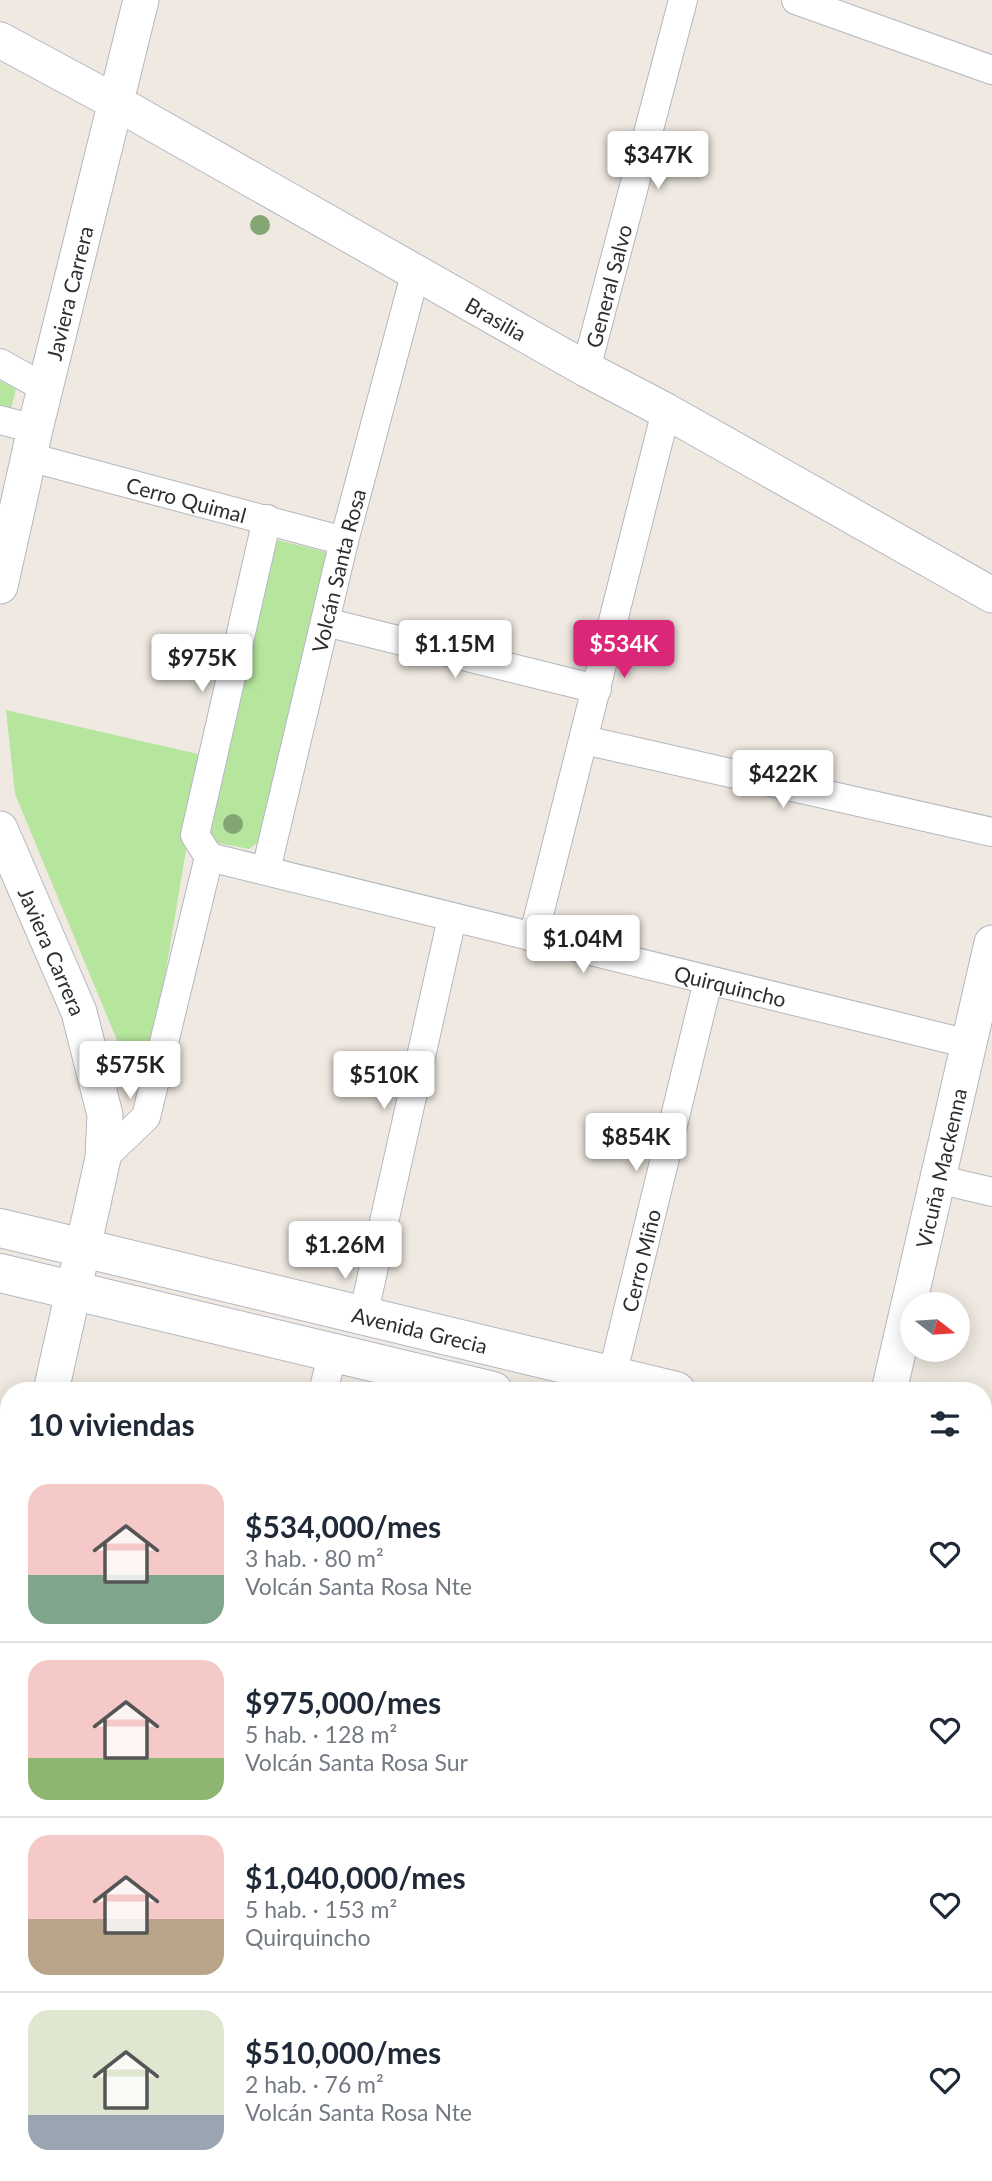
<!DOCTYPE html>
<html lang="es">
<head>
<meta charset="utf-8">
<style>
	body { margin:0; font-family:Lato,sans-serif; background:#f2f2f3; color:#1f2937; height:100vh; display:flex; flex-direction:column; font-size:26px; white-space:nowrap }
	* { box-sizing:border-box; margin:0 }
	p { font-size:23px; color:#747a83 }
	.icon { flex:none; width:38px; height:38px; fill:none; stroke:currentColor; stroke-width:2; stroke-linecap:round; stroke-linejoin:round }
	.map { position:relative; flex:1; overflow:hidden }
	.drawer { position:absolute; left:0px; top:1382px; width:992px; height:800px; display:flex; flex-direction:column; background:#fff; border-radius:28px 28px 0 0; box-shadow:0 4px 18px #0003 }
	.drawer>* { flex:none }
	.needle { width:46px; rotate:107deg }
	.tools { position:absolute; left:900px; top:1292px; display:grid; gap:14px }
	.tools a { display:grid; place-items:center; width:70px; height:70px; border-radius:50%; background:#fff; box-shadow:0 4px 18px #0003; font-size:35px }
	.price { position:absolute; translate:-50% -60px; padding:0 16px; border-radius:7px; background:#fff; color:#222; font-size:23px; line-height:46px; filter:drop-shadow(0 2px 4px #0008) }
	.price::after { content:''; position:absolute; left:50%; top:42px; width:21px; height:16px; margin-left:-10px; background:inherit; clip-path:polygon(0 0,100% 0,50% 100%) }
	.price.on { background:#db2777; color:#fff }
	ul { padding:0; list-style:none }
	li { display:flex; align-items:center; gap:21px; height:175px; padding:0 28px }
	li+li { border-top:2px solid #e0e1e3 }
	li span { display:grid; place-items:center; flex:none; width:196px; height:140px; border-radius:21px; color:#555 }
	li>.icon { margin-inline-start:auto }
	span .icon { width:84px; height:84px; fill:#fffc; stroke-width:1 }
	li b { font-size:30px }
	h2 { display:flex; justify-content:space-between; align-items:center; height:84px; padding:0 28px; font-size:30px }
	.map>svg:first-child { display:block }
	.green { fill:#b6e59e }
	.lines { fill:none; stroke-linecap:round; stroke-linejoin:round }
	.minor-casing { stroke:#b4b7c1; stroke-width:30 }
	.tertiary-casing { stroke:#b4b7c1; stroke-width:37 }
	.secondary-casing { stroke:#b4b7c1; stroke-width:40 }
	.minor { stroke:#fff; stroke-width:28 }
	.tertiary { stroke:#fff; stroke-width:35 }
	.secondary { stroke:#fff; stroke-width:38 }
	.tree { fill:#84a574 }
	.labels { text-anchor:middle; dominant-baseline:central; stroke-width:5; stroke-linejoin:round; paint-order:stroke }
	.street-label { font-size:21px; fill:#2e2e2e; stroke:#fff }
</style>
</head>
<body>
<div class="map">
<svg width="992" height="2181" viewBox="0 0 992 2181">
	<rect width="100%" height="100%" fill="#efe9e1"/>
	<path class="green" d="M0 381 16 389 11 409 0 406Z
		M269 538 330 553 260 841 249 849 213 842 207 821Z
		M6 710 202 755 146 1089 112 1080 119 1045 15 794Z"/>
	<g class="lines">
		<g class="minor-casing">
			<g id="minor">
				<path d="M796 0 992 70"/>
				<path d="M0 363 45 388"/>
				<path id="s1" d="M586 369 683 0"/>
				<path d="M0 420 35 429"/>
				<path id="s2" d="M29 457 344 541"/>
				<path d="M325 622 597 689"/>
				<path d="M584 740 992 832"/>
				<path id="s3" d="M209 857 969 1044"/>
				<path d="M209 857 195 835 267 519"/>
				<path id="s4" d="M266 870 344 541 416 271"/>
				<path d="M533 938 666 411"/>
				<path d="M103 1158 146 1117 209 857"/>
				<path d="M937 1179 992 1192"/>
				<path d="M363 1316 452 918"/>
				<path id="s5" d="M612 1376 708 981"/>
				<path d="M323 1391 333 1353"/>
				<path d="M0 1742 9 1744"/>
				<path d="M984 1767 992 1769"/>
				<path d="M0 2003 9 2005"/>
				<path d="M984 2122 992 2090"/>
				<path d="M416 2181 418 2174"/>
				<path d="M967 2181 970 2174"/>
			</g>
		</g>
		<g class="tertiary-casing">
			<g id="tertiary">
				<path id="s6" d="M0 40 117 103 586 369 666 411 992 595"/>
				<path id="s7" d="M0 586 35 429 141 0"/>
				<path id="s8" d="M0 829 79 1012 105 1115 103 1158 51 1391"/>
				<path id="s9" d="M889 1391 992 943"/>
				<path d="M0 1590 9 1556"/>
				<path d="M696 2181 697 2174"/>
			</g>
		</g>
		<g class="secondary-casing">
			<g id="secondary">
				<path id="s10" d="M0 1228 676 1391"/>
				<path d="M0 1273 493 1391"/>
				<path d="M984 1465 992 1467"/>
				<path d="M984 1509 992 1511"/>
			</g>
		</g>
		<use href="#minor" class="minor"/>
		<use href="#tertiary" class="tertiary"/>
		<use href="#secondary" class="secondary"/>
	</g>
	<g class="tree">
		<circle cx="260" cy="225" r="10"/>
		<circle cx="233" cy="824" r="10"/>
	</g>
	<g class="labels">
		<g class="street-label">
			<text stroke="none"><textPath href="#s1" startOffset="86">General Salvo</textPath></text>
			<text stroke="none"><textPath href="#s7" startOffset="301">Javiera Carrera</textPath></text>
			<text stroke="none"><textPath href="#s6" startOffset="569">Brasilia</textPath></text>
			<text stroke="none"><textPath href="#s2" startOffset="163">Cerro Quimal</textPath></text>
			<text stroke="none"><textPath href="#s4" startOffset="308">Volcán Santa Rosa</textPath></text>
			<text stroke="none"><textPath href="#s8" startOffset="133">Javiera Carrera</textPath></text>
			<text stroke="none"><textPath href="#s3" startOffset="537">Quirquincho</textPath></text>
			<text stroke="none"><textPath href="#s9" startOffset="229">Vicuña Mackenna</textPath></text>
			<text stroke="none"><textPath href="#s5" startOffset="119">Cerro Miño</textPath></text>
			<text stroke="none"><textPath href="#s10" startOffset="432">Avenida Grecia</textPath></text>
		</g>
	</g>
</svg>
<div class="tools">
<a><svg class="needle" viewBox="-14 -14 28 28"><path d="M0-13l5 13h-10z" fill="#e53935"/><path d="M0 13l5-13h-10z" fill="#747a83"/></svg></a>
</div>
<b class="price" style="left:658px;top:191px">$347K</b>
<b class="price" style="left:455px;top:680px">$1.15M</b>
<b class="price on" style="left:624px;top:680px">$534K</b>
<b class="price" style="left:202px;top:694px">$975K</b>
<b class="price" style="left:783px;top:810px">$422K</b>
<b class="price" style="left:583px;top:975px">$1.04M</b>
<b class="price" style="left:130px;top:1101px">$575K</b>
<b class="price" style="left:384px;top:1111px">$510K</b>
<b class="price" style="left:636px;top:1173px">$854K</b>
<b class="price" style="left:345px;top:1281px">$1.26M</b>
<section class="drawer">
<h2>10 viviendas<svg class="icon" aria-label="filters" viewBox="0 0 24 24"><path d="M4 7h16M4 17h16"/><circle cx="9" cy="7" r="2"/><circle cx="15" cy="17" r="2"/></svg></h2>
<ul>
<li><span style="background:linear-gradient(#f6c9c9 65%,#7fa58c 0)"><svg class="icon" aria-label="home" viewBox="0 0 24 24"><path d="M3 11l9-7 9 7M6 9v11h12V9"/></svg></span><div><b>$534,000/mes</b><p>3 hab. · 80 m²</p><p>Volcán Santa Rosa Nte</p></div><svg class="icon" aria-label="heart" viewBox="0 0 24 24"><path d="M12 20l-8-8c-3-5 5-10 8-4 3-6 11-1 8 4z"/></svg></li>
<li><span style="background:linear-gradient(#f6c9c9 70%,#8fb573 0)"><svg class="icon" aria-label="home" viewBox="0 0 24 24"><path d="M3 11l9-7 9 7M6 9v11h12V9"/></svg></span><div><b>$975,000/mes</b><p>5 hab. · 128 m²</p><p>Volcán Santa Rosa Sur</p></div><svg class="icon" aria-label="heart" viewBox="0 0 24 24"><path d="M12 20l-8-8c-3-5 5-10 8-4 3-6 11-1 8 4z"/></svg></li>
<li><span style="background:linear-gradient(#f6c9c9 60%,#b9a48a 0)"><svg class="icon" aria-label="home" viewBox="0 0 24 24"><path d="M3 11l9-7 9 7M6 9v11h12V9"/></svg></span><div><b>$1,040,000/mes</b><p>5 hab. · 153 m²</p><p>Quirquincho</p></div><svg class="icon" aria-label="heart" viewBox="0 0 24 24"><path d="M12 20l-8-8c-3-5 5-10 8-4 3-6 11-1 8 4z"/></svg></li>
<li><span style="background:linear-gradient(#dfe7d0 75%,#9aa5b1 0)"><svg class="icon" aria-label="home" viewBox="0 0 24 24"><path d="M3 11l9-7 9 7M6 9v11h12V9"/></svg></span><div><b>$510,000/mes</b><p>2 hab. · 76 m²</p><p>Volcán Santa Rosa Nte</p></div><svg class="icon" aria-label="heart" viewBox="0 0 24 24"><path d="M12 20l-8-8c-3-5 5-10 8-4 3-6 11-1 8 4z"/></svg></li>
</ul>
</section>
</div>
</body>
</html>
